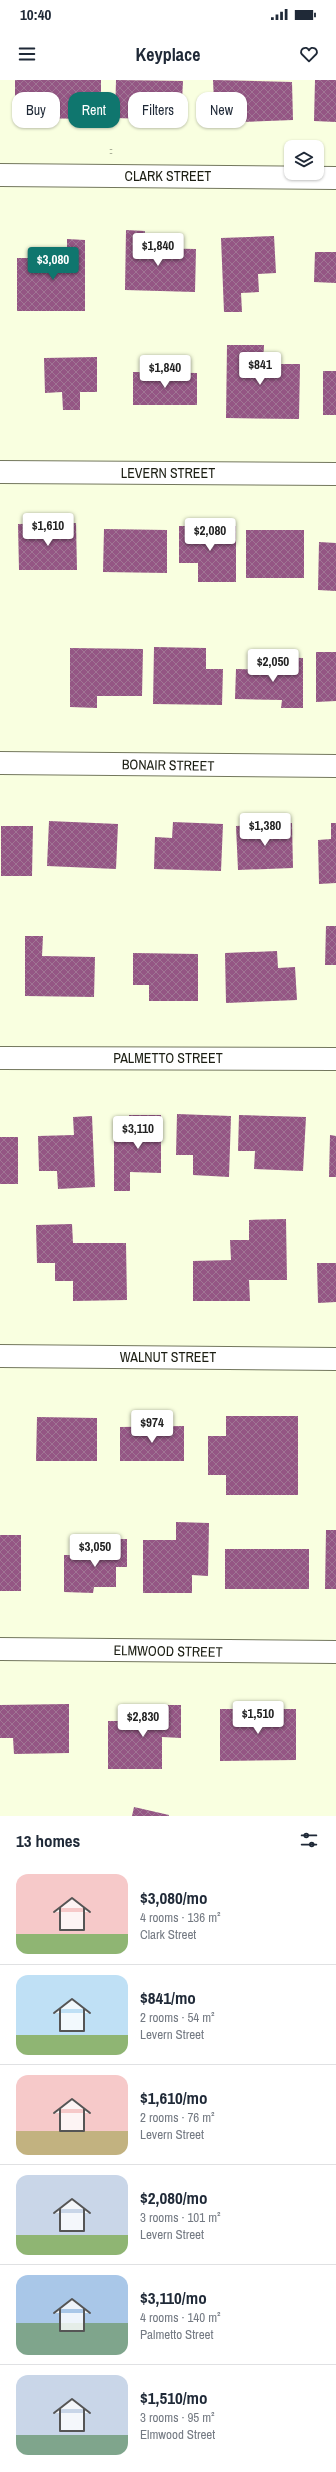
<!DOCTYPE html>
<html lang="en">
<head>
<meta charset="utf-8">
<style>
	body { margin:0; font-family:"Archivo Narrow",sans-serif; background:#f6f6f7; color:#1f2937; height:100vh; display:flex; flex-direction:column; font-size:15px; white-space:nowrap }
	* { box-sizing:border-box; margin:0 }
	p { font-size:13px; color:#747a83 }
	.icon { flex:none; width:22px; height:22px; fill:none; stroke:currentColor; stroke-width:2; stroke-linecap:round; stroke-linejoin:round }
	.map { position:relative; height:1736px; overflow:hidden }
	.details { display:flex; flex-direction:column; background:#fff; flex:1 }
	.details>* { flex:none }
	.banner { position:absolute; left:12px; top:12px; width:312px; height:36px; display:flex; gap:8px }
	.tools { position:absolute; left:284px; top:60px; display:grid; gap:8px }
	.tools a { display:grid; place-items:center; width:40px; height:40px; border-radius:8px; background:#fff; box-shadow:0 1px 3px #0004; font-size:20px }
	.price { position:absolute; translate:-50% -34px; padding:0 9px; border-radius:4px; background:#fff; color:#222; font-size:13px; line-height:26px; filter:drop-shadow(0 1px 2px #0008) }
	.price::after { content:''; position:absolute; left:50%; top:24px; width:12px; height:9px; margin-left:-6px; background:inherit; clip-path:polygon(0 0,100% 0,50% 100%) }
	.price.current { background:#0f766e; color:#fff }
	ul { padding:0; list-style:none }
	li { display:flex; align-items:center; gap:12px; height:100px; padding:0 16px }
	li+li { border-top:1px solid #e0e1e3 }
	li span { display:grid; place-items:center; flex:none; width:112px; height:80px; border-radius:12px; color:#555 }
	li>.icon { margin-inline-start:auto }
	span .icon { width:48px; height:48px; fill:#fffc; stroke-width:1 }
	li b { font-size:17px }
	h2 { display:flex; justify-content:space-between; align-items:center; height:48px; padding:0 16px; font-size:17px }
	.chip { padding:0 14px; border-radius:12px; background:#fff; box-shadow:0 1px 3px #0004; font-size:14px; line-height:36px }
	.chip.current { background:#0f766e; color:#fff }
	.status { display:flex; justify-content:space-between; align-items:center; height:28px; padding:0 20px; background:#fff; direction:ltr }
	.status svg { height:11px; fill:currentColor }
	header { display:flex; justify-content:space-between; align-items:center; height:52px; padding:0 16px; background:#fff; font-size:18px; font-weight:700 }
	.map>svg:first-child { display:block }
	.building { fill:url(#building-cross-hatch) }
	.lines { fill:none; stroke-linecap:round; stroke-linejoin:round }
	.minor-casing { stroke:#73775d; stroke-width:24 }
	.path { stroke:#acb199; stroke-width:2.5; stroke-dasharray:1 3; stroke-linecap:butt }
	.minor { stroke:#fff; stroke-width:22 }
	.labels { text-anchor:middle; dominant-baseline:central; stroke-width:4; stroke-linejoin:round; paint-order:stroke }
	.street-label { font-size:14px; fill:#1c1e13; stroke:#fff }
</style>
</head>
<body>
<div class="status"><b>10:40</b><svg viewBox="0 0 49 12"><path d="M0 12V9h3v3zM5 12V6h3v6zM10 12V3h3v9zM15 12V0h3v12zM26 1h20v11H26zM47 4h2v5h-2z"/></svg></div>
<header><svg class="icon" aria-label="menu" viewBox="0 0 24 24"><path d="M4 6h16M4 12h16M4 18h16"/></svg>Keyplace<svg class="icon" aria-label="heart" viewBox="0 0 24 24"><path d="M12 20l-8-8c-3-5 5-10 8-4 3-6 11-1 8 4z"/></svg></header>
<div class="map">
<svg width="336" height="1736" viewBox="0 0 336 1736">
	<defs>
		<pattern id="building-cross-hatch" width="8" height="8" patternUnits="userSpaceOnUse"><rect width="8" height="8" fill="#945684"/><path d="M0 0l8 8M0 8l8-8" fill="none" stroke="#a07594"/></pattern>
	</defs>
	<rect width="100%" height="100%" fill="#f9ffe0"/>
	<path class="building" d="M15 0H101V39L15 38Z
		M116 0 183 1 181 40 115 38Z
		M213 0 292 2 293 40 215 43Z
		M315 0H336V42L314 41Z
		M126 150 145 151V168L196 169 195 212 125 210Z
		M274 156 276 193 258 194 259 212 241 213 242 232H224L221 158Z
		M67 159 85 160V231H17V178H67Z
		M315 172H336V203L314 202Z
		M227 265H264L263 284H300L299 339 226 338Z
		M97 277V312H80V330H63L62 312 45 313 44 278Z
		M323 291H336V335H323Z
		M133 292 197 293V325H133Z
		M76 443 77 490H19L18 444Z
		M179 446H236V502H198V483H179Z
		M104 449 167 450V493L103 492Z
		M246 450H304V498H246Z
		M319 462 336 463V511L318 510Z
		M154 567 206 568V589H223L222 625 153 624Z
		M70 568 143 569 142 616H97V628L70 627Z
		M316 572H336V621L316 622Z
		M269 577 303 578V628H281L282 620 235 619 236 589 269 590Z
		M49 741 118 744 116 789 47 786Z
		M173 742 223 744 221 791 154 789 155 757 172 758Z
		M292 743 293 788 238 790 236 746Z
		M331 743H336V803L319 804 318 760 331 759Z
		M1 746H33L32 796H1Z
		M326 846H336V885H325Z
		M25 856H43L42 876 95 877 94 917 25 916Z
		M277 871 278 888 295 887 297 920 226 923 225 873Z
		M133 873 198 874V921H149V905H133Z
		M177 1034 231 1036 229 1097 193 1095V1075H176Z
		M129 1035H161V1093L130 1092V1111H114V1055H129Z
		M239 1035 306 1037 303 1091 254 1089 255 1071H238Z
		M92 1036 95 1107 58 1109 57 1091H39L38 1056 74 1055 73 1037Z
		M330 1055 336 1056V1097H329Z
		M0 1057H18V1104H0Z
		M286 1139 287 1200H249L250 1221H193V1181L231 1180 230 1160H249V1140Z
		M72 1144 73 1163H126L127 1220 73 1221V1201H55V1183H37L36 1145Z
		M317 1183H336V1222L318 1223Z
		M226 1336H298V1415H226V1395H208V1356H226Z
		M37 1337 97 1338V1381H36Z
		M184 1346V1381H120V1347Z
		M176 1442 209 1443 208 1496 192 1495V1513H143V1460H176Z
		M326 1450H336V1509H325Z
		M0 1455H21V1511H0Z
		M107 1459H127V1487H116V1507H94L93 1513 64 1512V1475H107Z
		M225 1469H309V1509H225Z
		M69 1624V1673L14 1674 13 1658H0V1625Z
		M145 1625H181V1658L162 1657V1689H108V1641H145Z
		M220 1629H296V1680L220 1681Z
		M134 1727 169 1735V1736H132Z"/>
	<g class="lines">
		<g class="minor-casing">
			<path id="minor" d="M0 95 336 98
				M0 392 336 394
				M0 683 336 686
				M0 978 336 979
				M0 1276 336 1279
				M0 1569 336 1572"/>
		</g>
		<path class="path" d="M111 74V66"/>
		<use href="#minor" class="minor"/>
	</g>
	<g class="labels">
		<g class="street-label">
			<text x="168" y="96">CLARK STREET</text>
			<text x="168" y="393">LEVERN STREET</text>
			<text transform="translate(168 685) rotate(1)">BONAIR STREET</text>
			<text x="168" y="978">PALMETTO STREET</text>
			<text x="168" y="1277">WALNUT STREET</text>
			<text transform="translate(168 1571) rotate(1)">ELMWOOD STREET</text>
		</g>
	</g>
</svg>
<div class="tools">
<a><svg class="icon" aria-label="layers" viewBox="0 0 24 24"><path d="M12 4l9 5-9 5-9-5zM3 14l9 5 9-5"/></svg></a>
</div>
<b class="price" style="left:158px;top:187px">$1,840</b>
<b class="price current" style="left:53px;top:201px">$3,080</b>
<b class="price" style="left:260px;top:306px">$841</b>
<b class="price" style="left:165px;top:309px">$1,840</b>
<b class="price" style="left:48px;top:467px">$1,610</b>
<b class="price" style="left:210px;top:472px">$2,080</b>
<b class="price" style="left:273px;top:603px">$2,050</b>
<b class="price" style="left:265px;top:767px">$1,380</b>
<b class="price" style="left:138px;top:1070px">$3,110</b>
<b class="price" style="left:152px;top:1364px">$974</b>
<b class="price" style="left:95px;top:1488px">$3,050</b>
<b class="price" style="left:258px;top:1655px">$1,510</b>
<b class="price" style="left:143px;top:1658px">$2,830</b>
<div class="banner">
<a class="chip">Buy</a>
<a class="chip current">Rent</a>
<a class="chip">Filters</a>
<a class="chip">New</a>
</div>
</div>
<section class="details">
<h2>13 homes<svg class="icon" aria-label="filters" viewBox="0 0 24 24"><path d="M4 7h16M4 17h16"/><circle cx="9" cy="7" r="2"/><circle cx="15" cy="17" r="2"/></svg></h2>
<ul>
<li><span style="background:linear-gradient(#f6c9c9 75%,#8fb573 0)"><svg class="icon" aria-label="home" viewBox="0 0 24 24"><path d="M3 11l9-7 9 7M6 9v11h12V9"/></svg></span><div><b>$3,080/mo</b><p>4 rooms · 136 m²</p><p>Clark Street</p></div></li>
<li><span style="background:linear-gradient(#bfe0f5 75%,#8fb573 0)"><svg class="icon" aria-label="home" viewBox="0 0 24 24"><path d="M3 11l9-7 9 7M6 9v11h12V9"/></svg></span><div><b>$841/mo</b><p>2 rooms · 54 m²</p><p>Levern Street</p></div></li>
<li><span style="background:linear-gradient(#f6c9c9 70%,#c2b280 0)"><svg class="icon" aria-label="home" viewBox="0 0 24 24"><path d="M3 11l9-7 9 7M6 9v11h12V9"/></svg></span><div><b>$1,610/mo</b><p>2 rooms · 76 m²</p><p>Levern Street</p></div></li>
<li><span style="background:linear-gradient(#c9d6e8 75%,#8fb573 0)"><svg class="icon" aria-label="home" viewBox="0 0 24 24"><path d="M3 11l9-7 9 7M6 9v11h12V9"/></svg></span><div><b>$2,080/mo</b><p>3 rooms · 101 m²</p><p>Levern Street</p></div></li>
<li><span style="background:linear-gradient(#a9c7e8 60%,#7fa58c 0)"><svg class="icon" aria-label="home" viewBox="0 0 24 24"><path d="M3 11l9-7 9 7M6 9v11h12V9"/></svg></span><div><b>$3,110/mo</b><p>4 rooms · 140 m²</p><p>Palmetto Street</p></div></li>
<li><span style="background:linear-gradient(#c9d6e8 75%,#7fa58c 0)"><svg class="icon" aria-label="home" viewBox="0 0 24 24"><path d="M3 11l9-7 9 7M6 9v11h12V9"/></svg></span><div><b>$1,510/mo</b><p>3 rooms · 95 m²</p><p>Elmwood Street</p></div></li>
</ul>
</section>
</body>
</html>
